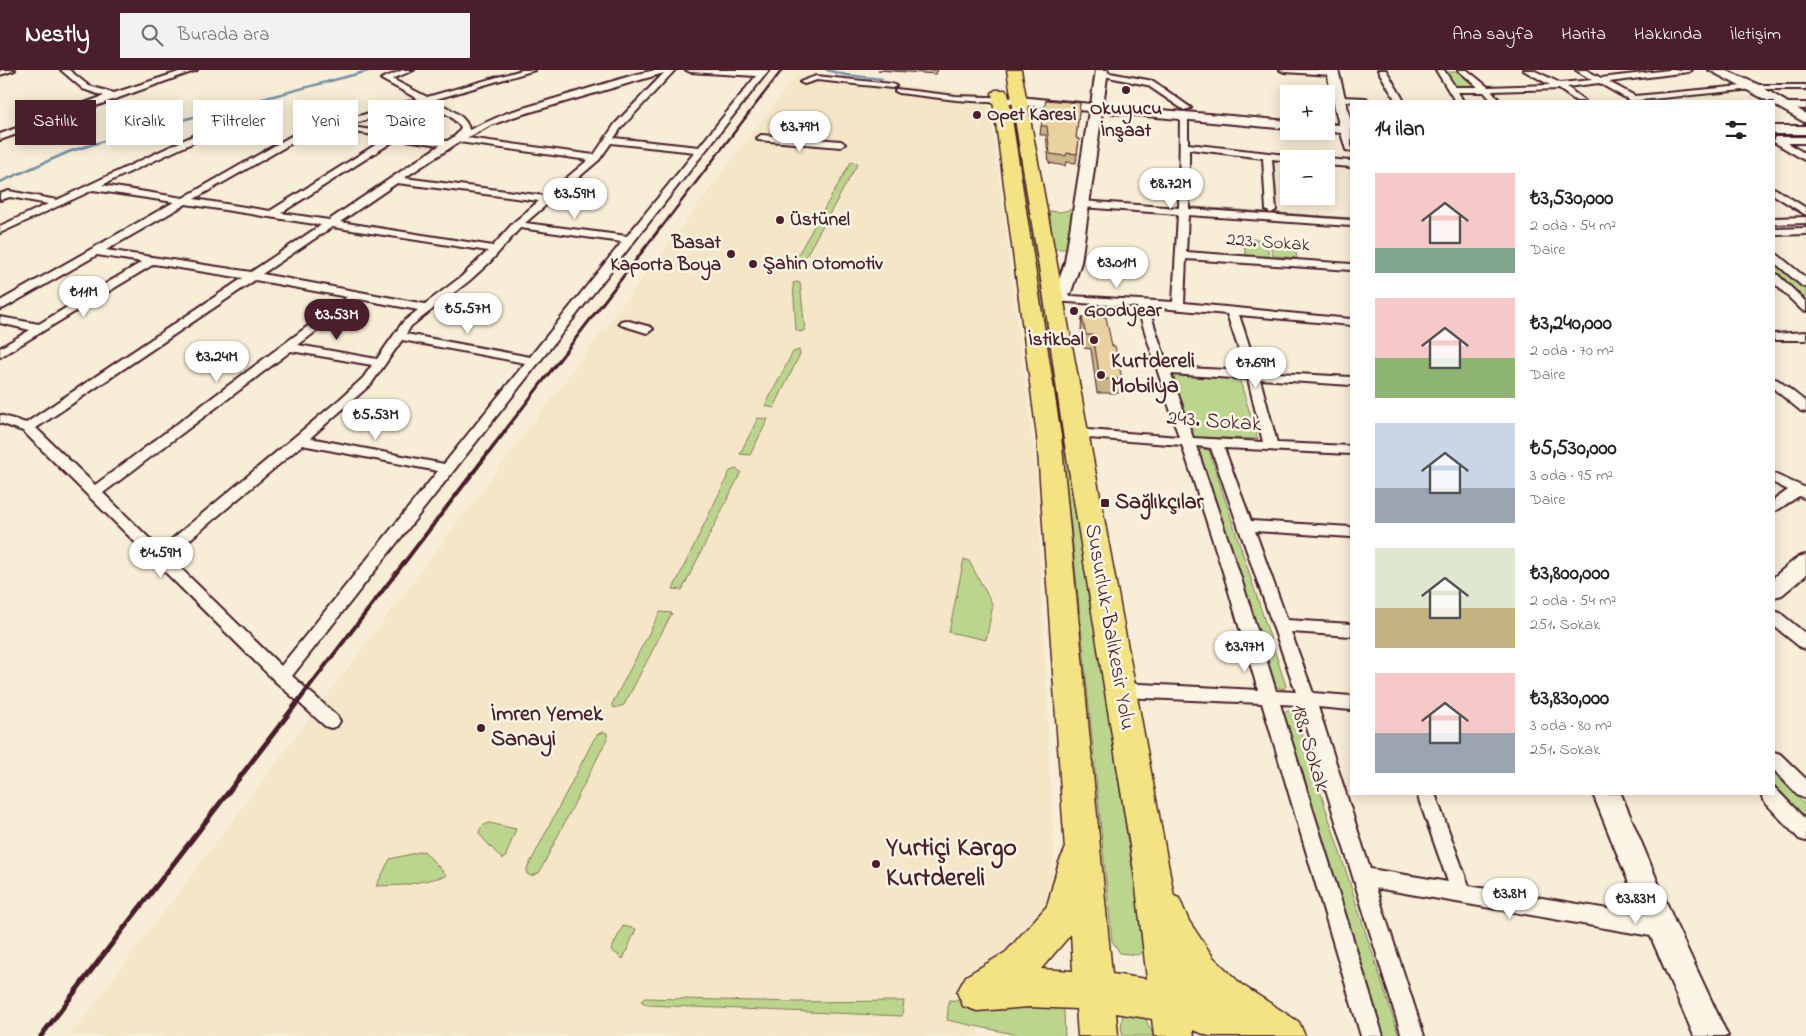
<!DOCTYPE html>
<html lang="tr">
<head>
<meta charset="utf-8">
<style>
	body { margin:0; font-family:"Indie Flower",sans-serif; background:#f2f2f2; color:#202124; height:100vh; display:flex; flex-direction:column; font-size:19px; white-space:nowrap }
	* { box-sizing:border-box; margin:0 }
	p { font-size:16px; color:#757577 }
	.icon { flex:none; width:28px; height:28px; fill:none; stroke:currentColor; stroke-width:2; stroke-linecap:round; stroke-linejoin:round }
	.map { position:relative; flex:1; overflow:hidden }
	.details { position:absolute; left:1350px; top:30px; width:425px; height:695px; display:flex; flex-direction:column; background:#fff; border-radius:0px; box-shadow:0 2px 12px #0003 }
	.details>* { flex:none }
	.banner { position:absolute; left:15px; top:30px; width:475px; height:45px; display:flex; gap:10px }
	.controls { position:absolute; left:1280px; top:15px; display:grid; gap:10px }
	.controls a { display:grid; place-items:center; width:55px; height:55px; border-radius:0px; background:#fff; box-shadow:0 2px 12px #0003; font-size:25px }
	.price { position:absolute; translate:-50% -42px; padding:0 11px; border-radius:18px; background:#fff; color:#222; font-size:16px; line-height:32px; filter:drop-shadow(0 1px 2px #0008) }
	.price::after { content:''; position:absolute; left:50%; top:30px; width:15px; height:11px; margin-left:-8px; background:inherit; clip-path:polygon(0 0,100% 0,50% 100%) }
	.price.selected { background:#4a1f2b; color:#fff }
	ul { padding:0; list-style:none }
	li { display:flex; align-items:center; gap:15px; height:125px; padding:0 25px }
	li span { display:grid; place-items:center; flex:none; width:140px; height:100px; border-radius:0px; color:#555 }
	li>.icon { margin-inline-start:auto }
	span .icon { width:60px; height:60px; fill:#fffc; stroke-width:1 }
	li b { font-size:21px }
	h2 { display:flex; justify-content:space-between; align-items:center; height:60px; padding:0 25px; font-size:21px }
	.tag { padding:0 18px; border-radius:0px; background:#fff; box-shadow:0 2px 12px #0003; font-size:18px; line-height:45px }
	.tag.selected { background:#4a1f2b; color:#fff }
	header { display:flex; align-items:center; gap:30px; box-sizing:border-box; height:70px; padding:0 25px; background:#4a1f2b; color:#fff }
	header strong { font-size:24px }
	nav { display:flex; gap:28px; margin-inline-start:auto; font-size:18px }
	.search { width:350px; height:45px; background:#f2f2f2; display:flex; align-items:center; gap:12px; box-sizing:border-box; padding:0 18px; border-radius:0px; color:#757577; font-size:19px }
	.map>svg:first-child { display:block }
	.built { fill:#f4e6c6 }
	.green { fill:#bcd58c; stroke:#837a5c }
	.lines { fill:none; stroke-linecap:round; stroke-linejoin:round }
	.stream { stroke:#7590a4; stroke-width:2.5 }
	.street-casing { stroke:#4a1f2b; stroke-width:4 }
	.secondary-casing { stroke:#4a1f2b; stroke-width:4 }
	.highway-casing { stroke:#4a1f2b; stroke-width:3 }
	.street { fill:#fcf5e5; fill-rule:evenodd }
	.secondary { fill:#fcf5e5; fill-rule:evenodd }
	.highway { fill:#f4e382; fill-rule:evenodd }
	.rail-far3 { stroke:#4a1f2b; stroke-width:2.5 }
	.rail-far2 { stroke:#4a1f2b; stroke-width:3 }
	.rail-far1 { stroke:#4a1f2b; stroke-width:4 }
	.rail { stroke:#4a1f2b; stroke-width:5 }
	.wall { fill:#c9b58a; stroke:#4a1f2b }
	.building { fill:#ead2a0; stroke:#4a1f2b }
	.poi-dot { fill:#4a1f2b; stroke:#fcf5e5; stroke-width:2 }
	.labels { text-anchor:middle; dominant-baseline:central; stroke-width:5; stroke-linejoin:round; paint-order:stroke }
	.far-poi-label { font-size:19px; font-weight:bold; fill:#4a1f2b; stroke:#fcf5e5; text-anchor:start }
	.far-street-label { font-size:19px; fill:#4a1f2b; stroke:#fcf5e5 }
	.poi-label { font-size:22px; font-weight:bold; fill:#4a1f2b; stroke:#fcf5e5; text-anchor:start }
	.street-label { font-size:22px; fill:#4a1f2b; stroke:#fcf5e5 }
	.near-poi-label { font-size:26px; font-weight:bold; fill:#4a1f2b; stroke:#fcf5e5; text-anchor:start }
</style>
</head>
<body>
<header>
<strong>Nestly</strong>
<div class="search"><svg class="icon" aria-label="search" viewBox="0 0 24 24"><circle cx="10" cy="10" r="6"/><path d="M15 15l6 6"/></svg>Burada ara</div>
<nav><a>Ana sayfa</a><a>Harita</a><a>Hakkında</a><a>İletişim</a></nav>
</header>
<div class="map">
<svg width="1806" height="966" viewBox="0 0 1806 966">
	<rect width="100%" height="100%" fill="#f8eed7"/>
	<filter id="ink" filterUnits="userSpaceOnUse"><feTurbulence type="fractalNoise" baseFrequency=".02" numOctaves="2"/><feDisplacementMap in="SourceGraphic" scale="10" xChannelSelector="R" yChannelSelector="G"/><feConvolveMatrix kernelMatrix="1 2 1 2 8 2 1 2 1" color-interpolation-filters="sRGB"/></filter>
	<g filter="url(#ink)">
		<path class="built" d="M796 5 988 24 1036 398 1054 780 1051 825 1043 852 1031 866 989 896 968 901 979 966H70Z"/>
		<path class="green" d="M1447 2H1460L1478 17H1456Z
			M1010 35 1026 124 1143 867V882L1137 885 1120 883 1112 871 1071 455Z
			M851 92 858 93 804 189 796 188Z
			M1194 137 1351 148V150L1191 138Z
			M1073 139 1068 179H1054L1049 141 1060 142Z
			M1242 168 1265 170 1270 187 1246 186Z
			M1269 171 1294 172 1297 188 1273 186Z
			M1774 193 1806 219V233L1774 202Z
			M797 212 800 213 805 260 800 262 796 260 793 213Z
			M799 280 800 284 774 338 765 336 793 282Z
			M1171 305 1239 308 1258 369 1191 367Z
			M758 348 768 349 750 385 740 384Z
			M1201 379 1209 380 1286 616 1284 619 1273 616 1199 380Z
			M736 399 741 402 682 520 673 519 730 401Z
			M964 489 969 491 993 535 986 570 949 562Z
			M660 542 672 543 624 635 614 638 612 634Z
			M1288 641 1295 643 1399 966H1382L1281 643Z
			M603 662 607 663V669L539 803 531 806 527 804V799L594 669 598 664Z
			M1774 703 1806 736V754L1774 718Z
			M489 753 516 759 505 788 502 789 479 764C479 758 483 755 489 753Z
			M424 781 447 806 405 815 376 816 390 789Z
			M623 856 636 859 623 889 611 880Z
			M645 928 794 932 904 931 902 946 647 935 641 931Z
			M949 930 1059 935 1064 941 1065 966H1022L947 950Z
			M1123 941 1145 948 1154 966H1123L1121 958Z"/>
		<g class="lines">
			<path class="stream" d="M827 0 846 5 882 9
				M1108 35 1289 51
				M1326 53 1351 54
				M1774 65 1806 66
				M0 112 71 81 114 68 372 0"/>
			<g class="street-casing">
				<path id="street" d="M2 0H15L0 5V1Z
					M61 0H69L89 16 114 23 185 0H197L0 70V64L104 26 83 19Z
					M403 0H414L392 9 427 27 522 0H535L433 30C445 37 467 45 469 60L507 43 637 4 656 0H675L621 58 614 68 699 77 756 6 690 2 686 0H769L292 606 337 646 340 651 337 656 331 658 325 656 276 612 23 361 0 353V345L26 353 243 208 154 194 0 287V278L30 260 0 253V247L39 254 142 192 97 185 4 238 0 239V231L174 132 93 120 0 163V156L48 134 10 127 0 130V124L9 121 57 130 201 62H207V66L102 115 183 128 293 65 418 29 381 9ZM664 3 615 54 594 85 467 68 491 55 513 47ZM425 33 450 46 461 57C459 64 453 68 447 71L345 56ZM334 59 388 67 270 141 194 129 299 69ZM397 69 440 75 329 150 281 143ZM459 72 588 90 545 126 404 108ZM611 73 695 82 627 166 525 153 599 90ZM397 113 539 131 513 153 493 176 340 152ZM186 134 321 155 251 202 106 180ZM332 157 488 181 461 207 425 234 262 204ZM520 158 622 172 530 287 406 264 411 256 469 211 490 192ZM255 210 347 227 95 415 36 358ZM359 229 418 240 403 252 377 289 298 275ZM402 270 525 293 444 394 310 368 371 314ZM291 281 372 295 363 308 340 329 160 479 103 423ZM302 375 438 401 281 596 169 487Z
					M1280 0H1322L1336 3 1332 5 1284 2Z
					M1378 0H1386L1404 31H1396Z
					M1436 0H1444L1455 17H1478L1458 0H1467L1488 17 1550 15 1523 0H1533L1560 13 1592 10 1576 0H1586L1601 8 1669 0H1692L1688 2 1609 12 1635 26 1753 15H1806V19H1753L1631 31 1599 13 1567 17 1585 31H1576L1559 19 1492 21 1500 31H1492L1484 22H1458L1463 31H1455Z
					M1099 1 1153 11 1191 38 1184 40 1147 15 1099 5Z
					M816 6 892 14 896 16 892 18 817 10 804 14 800 12Z
					M896 19 956 26 1019 28 1023 31 1019 34 956 30 899 23 895 21Z
					M1341 27 1366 28 1370 31 1338 32 1337 30Z
					M1785 33H1806V39L1782 38V34Z
					M1184 42 1188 45V74L1295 86 1299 89H1289V91L1272 89 1276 140 1271 143 1266 140 1263 88 1189 79V139L1351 150V156L1188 145 1186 182 1351 194V200L1186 189 1184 233 1351 249V255L1239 245 1258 302 1351 307V315L1260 309 1277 373 1351 376V384L1224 378 1251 451 1351 457V467L1255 461 1287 550 1351 554V566L1291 562 1313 623 1351 626V640L1318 637 1370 799 1448 812 1417 724H1435L1469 816 1662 848 1669 851 1672 858 1669 865 1662 868 1376 818 1424 966H1402L1300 635 1280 634 1383 966H1361L1262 633 1121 627 1115 625 1112 620 1115 615 1121 613 1258 620 1224 505 1182 375 1075 367 1068 363 1075 359 1179 367 1137 237 1054 231 1048 228 1054 225 1173 232 1178 144 1081 137 1076 134 1081 131 1179 138 1180 45ZM1148 237 1227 244 1246 301 1168 297ZM1171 304 1248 309 1263 372 1193 368ZM1196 376 1211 378 1296 622 1276 621 1240 505Z
					M761 65 841 71 845 74 841 77 758 70 757 68Z
					M1806 67V73H1787L1806 84V91L1774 72V68L1776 67Z
					M1326 89 1351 91V97L1326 95Z
					M1774 118 1806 138V145L1774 125Z
					M1806 147V153L1774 154V148Z
					M1806 158V164L1774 165V159Z
					M1774 184 1778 185 1806 208V217L1802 216 1774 192Z
					M1774 204 1778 205 1806 232V241L1802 240 1774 213Z
					M625 250 651 257 653 259 647 263 621 255 619 253 621 251Z
					M1806 262V270H1774V264Z
					M1774 309 1778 310 1806 332V342L1801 341 1774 319Z
					M1774 404 1806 418V429L1799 426 1779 439 1774 441V430L1788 420 1774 413Z
					M1774 541 1780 543 1806 564V579L1800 577 1774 556Z
					M1774 682 1780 684 1806 709V729L1799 726 1774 700Z
					M1774 717 1806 750V771L1799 769 1763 730 1761 724H1774Z"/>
			</g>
			<g class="secondary-casing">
				<path id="secondary" d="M1096 0H1108L1103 35 1289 51V59L1102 42 1081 192 1071 222 1060 232H1048L1046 228 1057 216 1065 192 1089 41 1019 35 1013 31 1019 27 1091 34Z
					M1326 0H1338L1351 52V81L1346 80 1341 63 1323 61H1326V54L1339 55Z
					M1709 0H1725L1757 14 1806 44V53L1774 35V31H1768Z
					M1774 56H1806V64H1774Z
					M1806 485V505L1782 525 1774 527V507L1798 487Z
					M1593 724H1621L1675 853 1728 966H1694L1647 858Z"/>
			</g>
			<g class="highway-casing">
				<path id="highway" d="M1007 0H1021L1174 826 1179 828 1189 851 1213 887 1242 915 1299 952 1305 966H1209L1193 960 1194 966H1154L1152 949 1116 943 1118 966H1078L1076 939 1029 937 977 941 963 936 957 922 966 906 1006 882 1047 836 1059 792 1065 780 1037 366 992 23 995 20H1005L1008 23 1061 366 1112 904 1147 909 1134 801 1063 363 1044 228ZM1071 864 1073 901 1041 899Z"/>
			</g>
			<use href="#street" class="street"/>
			<use href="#secondary" class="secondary"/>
			<use href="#highway" class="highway"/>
			<path class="rail-far3" d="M661 158 782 0"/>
			<path class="rail-far2" d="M504 362 661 157"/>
			<path class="rail-far1" d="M302 626 505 361"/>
			<path class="rail" d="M41 966 303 625"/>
		</g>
		<path class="wall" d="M878 0H938L936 4Z
			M1080 33 1076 68 1079 69 1076 93 1066 92 1065 96 1049 93 1046 65H1040L1041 56Z
			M1082 247 1112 276 1122 309 1119 323H1097L1091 279 1084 278 1081 260Z"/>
		<path class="building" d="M1046 30 1080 33 1076 68 1079 69 1077 84 1067 83 1066 86 1050 84 1047 56H1041Z
			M1082 247H1106L1112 276H1115L1122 309H1100L1093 265H1086Z"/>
	</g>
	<g class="poi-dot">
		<circle cx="1126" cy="20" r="5"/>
		<circle cx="977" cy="45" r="5"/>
		<circle cx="780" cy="150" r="5"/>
		<circle cx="731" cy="184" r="5"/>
		<circle cx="753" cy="194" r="5"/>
		<circle cx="1074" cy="241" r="5"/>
		<circle cx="1094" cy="270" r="5"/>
		<circle cx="1101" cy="305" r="5"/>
		<rect x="1100" y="428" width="10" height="10" rx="2.5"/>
		<circle cx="481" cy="658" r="5"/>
		<circle cx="876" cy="794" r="5"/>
	</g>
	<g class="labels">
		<g class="far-poi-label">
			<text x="1126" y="39" text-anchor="middle">Okuyucu<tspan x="1126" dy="22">İnşaat</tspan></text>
			<text x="987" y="45">Opet Karesi</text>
			<text x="790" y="150">Üstünel</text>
			<text x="721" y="173" text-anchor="end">Basat<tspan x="721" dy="22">Kaporta Boya</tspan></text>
			<text x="763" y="194">Şahin Otomotiv</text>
			<text x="1084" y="241">Goodyear</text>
			<text x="1084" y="270" text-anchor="end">İstikbal</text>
		</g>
		<g class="far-street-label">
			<text transform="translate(1268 173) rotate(4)">223. Sokak</text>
		</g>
		<g class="poi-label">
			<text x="1111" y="292">Kurtdereli<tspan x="1111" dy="25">Mobilya</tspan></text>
			<text x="1115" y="433">Sağlıkçılar</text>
			<text x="491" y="645">İmren Yemek<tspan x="491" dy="25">Sanayi</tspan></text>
		</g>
		<g class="street-label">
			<text transform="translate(1214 352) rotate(4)">243. Sokak</text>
			<text transform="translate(1109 557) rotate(80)">Susurluk-Balıkesir Yolu</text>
			<text transform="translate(1309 678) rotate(73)">188. Sokak</text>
		</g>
		<g class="near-poi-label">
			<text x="886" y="779">Yurtiçi Kargo<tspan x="886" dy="30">Kurtdereli</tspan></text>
		</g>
	</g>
</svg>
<div class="controls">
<a>+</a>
<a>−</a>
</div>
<b class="price" style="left:800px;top:83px">₺3.79M</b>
<b class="price" style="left:1171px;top:140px">₺8.72M</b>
<b class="price" style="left:575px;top:150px">₺3.59M</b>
<b class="price" style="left:1117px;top:219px">₺3.01M</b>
<b class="price" style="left:84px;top:248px">₺11M</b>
<b class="price" style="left:468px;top:265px">₺5.57M</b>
<b class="price selected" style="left:337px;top:271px">₺3.53M</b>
<b class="price" style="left:217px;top:313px">₺3.24M</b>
<b class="price" style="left:1256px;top:319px">₺7.69M</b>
<b class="price" style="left:376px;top:371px">₺5.53M</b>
<b class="price" style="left:161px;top:509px">₺4.59M</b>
<b class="price" style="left:1245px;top:603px">₺3.97M</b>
<b class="price" style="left:1510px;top:850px">₺3.8M</b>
<b class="price" style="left:1636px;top:855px">₺3.83M</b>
<div class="banner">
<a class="tag selected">Satılık</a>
<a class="tag">Kiralık</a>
<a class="tag">Filtreler</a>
<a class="tag">Yeni</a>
<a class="tag">Daire</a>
</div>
<section class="details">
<h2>14 ilan<svg class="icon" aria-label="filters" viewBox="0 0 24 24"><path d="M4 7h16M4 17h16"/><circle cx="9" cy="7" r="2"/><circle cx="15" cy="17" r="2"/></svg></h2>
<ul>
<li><span style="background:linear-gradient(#f6c9c9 75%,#7fa58c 0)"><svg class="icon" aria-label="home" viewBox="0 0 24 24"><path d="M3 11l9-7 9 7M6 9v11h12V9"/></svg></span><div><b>₺3,530,000</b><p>2 oda · 54 m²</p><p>Daire</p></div></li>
<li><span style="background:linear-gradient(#f6c9c9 60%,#8fb573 0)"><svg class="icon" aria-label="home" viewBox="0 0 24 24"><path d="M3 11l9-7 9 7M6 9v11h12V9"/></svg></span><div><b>₺3,240,000</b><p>2 oda · 70 m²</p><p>Daire</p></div></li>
<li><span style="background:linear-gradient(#c9d6e8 65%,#9aa5b1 0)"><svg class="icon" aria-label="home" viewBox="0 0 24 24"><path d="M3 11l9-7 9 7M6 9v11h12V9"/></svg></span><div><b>₺5,530,000</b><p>3 oda · 95 m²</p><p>Daire</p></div></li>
<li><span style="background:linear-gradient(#dfe7d0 60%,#c2b280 0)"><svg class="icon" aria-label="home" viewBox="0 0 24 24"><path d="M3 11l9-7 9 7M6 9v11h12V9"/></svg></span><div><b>₺3,800,000</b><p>2 oda · 54 m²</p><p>251. Sokak</p></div></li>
<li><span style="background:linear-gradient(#f6c9c9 60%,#9aa5b1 0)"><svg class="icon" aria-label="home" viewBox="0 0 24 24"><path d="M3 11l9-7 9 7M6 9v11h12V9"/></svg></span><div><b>₺3,830,000</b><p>3 oda · 80 m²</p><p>251. Sokak</p></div></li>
</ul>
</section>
</div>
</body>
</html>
